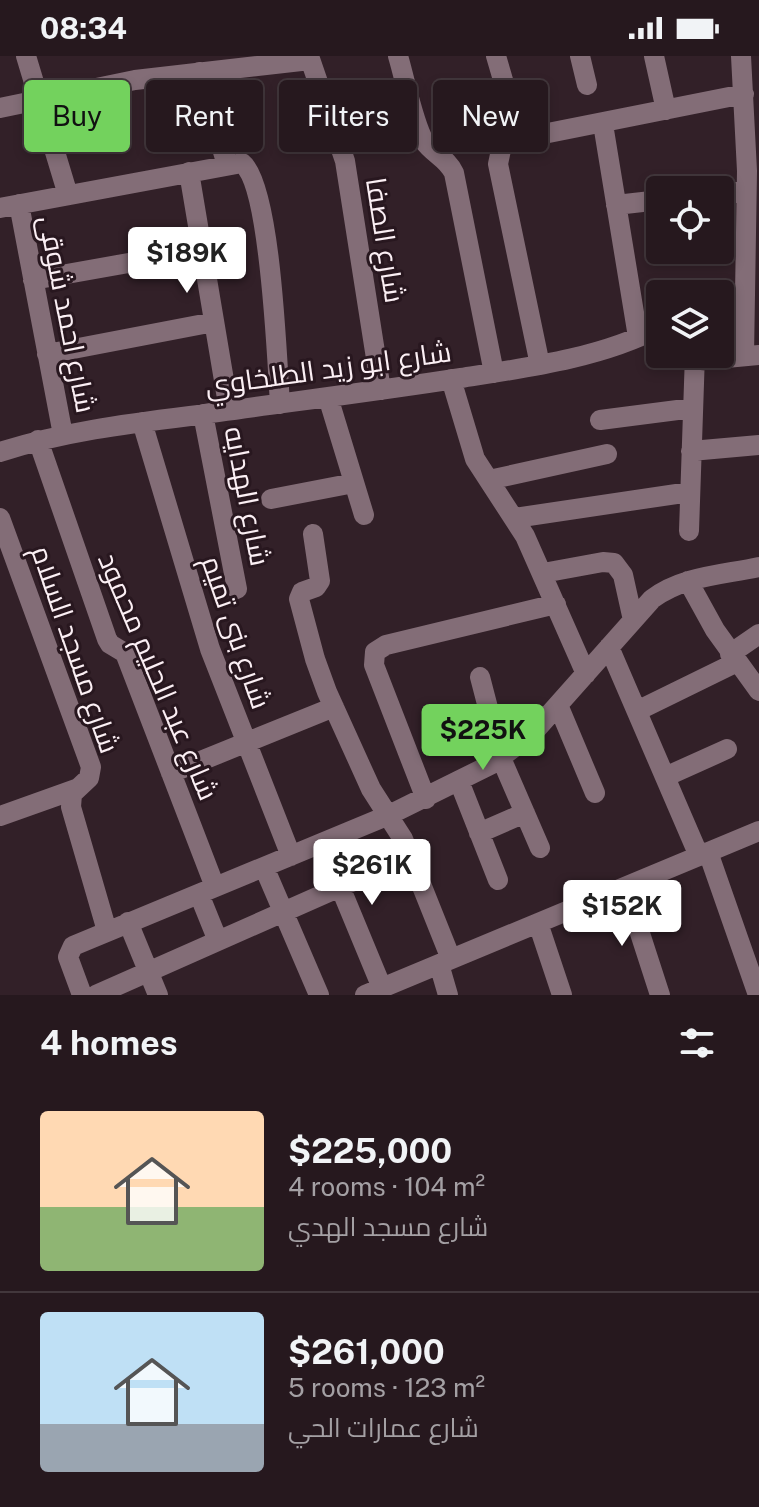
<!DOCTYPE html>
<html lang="en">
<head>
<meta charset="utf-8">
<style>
	body { margin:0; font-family:"Public Sans",Cairo,sans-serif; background:#2e2127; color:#f1f3f6; height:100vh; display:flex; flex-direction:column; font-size:30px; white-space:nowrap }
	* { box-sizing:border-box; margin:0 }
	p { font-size:26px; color:#a4a0a4 }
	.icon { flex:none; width:44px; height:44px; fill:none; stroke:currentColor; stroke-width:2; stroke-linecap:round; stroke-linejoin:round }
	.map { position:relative; height:939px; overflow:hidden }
	.drawer { display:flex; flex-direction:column; background:#26181e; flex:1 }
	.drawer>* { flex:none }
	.banner { position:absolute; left:24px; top:24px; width:712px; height:72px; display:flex; gap:16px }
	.buttons { position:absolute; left:646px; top:120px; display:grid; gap:16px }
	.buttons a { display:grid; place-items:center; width:88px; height:88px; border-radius:8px; background:#26181e; box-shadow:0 4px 12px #0003,0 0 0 2px #42373c; font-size:40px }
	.price { position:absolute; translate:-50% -68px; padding:0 18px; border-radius:8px; background:#fff; color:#222; font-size:26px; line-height:52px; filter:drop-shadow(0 2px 4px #0008) }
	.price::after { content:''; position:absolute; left:50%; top:48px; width:24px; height:18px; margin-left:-12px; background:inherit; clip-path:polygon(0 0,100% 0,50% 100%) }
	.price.active { background:#73d25d; color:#111 }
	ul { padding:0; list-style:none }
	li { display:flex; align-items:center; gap:24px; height:200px; padding:0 40px }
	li+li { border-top:2px solid #42373c }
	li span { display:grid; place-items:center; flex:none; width:224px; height:160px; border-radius:8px; color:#555 }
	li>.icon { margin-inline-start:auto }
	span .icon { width:96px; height:96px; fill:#fffc; stroke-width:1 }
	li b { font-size:34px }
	h2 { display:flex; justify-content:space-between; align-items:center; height:96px; padding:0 40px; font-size:34px }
	.chip { padding:0 28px; border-radius:8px; background:#26181e; box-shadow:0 4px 12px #0003,0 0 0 2px #42373c; font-size:28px; line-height:72px }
	.chip.active { background:#73d25d; color:#111 }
	.status { display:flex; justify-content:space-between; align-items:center; height:56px; padding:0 40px; background:#26181e; direction:ltr }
	.status svg { height:22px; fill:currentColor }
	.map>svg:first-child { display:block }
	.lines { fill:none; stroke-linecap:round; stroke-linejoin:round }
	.minor { stroke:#836d77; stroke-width:20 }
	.labels { text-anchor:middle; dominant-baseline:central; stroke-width:6; stroke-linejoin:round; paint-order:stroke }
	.street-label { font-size:28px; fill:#fbeff4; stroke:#28171f }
</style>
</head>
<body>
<div class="status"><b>08:34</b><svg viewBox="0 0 49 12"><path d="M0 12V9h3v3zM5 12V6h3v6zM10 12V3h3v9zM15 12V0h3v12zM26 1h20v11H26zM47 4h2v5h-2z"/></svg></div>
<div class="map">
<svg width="759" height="939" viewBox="0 0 759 939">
	<rect width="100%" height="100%" fill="#322028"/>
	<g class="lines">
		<path class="minor" d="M26 0 68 139
			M309 0 345 105 381 334
			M398 0C405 23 413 66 424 85 433 98 447 102 454 117L494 317
			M496 0 508 41 509 56 498 108 540 309
			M580 0 587 29
			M654 0 666 54
			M741 0 747 115 744 300
			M199 16 227 109
			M0 52 135 24 310 4
			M603 68 638 281
			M503 86 744 38
			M189 116 229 354
			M720 138 746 135
			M19 148 63 379
			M616 149 660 144
			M0 152 242 107C271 129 277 306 280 348
			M33 224 202 194
			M720 244 743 240
			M47 298 214 266
			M694 305 759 299
			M451 323 475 403 525 480 586 618
			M328 341 364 459
			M203 358 237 533
			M600 364 693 352
			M142 366 210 593 291 800
			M38 384 107 583 110 588 125 597 215 831
			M691 395 759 389
			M0 396C62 376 126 368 190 360 281 347 371 336 461 322 525 312 602 302 660 271
			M489 424 607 398
			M271 443 354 427
			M0 462 91 711 89 722 72 738 71 751 107 875
			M515 462 690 436
			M689 475 695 298
			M313 478 320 525 316 531 302 536 299 543 315 603 327 636 371 733 403 783 451 903
			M543 517 603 506 614 507 623 519 633 564
			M688 525 715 574 759 635
			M609 591 699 800
			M730 598 759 578
			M480 621 501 702 540 792
			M558 649 595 737
			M637 655 737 606
			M171 717 334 651
			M665 721 727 693
			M459 725 498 824
			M426 743 374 609 375 596 386 589 556 548
			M0 760 76 733
			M479 777 525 757
			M322 787 382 932
			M708 796 758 939
			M264 811 319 939
			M625 831 660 939
			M199 838 218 885
			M128 866 158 939
			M538 867 562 939
			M439 908 448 939
			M82 939 68 901 73 890 389 759 492 708 532 678 652 543C683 520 722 519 759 511
			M96 939 410 800
			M365 939 759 775"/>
	</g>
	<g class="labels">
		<g class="street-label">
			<text transform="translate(386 184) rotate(81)">شارع الصفا</text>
			<text transform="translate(68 258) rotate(79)">شارع احمد شوقى</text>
			<text transform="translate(328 312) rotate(-8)">شارع ابو زيد الطلخاوي</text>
			<text transform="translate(248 440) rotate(79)">شارع الهدايه</text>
			<text transform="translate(237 576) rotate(71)">شارع بنى تميم</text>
			<text transform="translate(76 593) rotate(71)">شارع مسجد السلام</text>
			<text transform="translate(159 620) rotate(67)">شارع عبد الحليم محمود</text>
		</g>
	</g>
</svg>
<div class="buttons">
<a><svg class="icon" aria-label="locate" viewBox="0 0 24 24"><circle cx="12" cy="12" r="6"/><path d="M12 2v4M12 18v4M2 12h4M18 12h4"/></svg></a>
<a><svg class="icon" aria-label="layers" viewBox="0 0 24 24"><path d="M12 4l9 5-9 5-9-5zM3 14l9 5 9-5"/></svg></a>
</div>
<b class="price" style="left:187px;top:239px">$189K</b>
<b class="price active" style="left:483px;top:716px">$225K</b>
<b class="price" style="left:372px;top:851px">$261K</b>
<b class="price" style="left:622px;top:892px">$152K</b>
<div class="banner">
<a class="chip active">Buy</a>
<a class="chip">Rent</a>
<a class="chip">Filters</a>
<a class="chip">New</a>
</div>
</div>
<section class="drawer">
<h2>4 homes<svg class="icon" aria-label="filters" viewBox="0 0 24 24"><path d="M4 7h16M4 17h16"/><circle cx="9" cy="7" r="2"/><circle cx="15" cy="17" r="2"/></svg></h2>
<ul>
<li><span style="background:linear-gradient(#ffd9b3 60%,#8fb573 0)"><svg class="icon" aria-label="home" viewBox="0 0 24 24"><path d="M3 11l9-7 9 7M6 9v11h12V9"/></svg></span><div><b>$225,000</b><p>4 rooms · 104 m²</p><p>شارع مسجد الهدي</p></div></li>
<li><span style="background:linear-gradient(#bfe0f5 70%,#9aa5b1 0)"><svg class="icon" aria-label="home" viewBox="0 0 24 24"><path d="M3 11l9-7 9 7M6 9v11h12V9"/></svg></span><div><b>$261,000</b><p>5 rooms · 123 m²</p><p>شارع عمارات الحي</p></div></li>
</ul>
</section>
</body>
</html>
